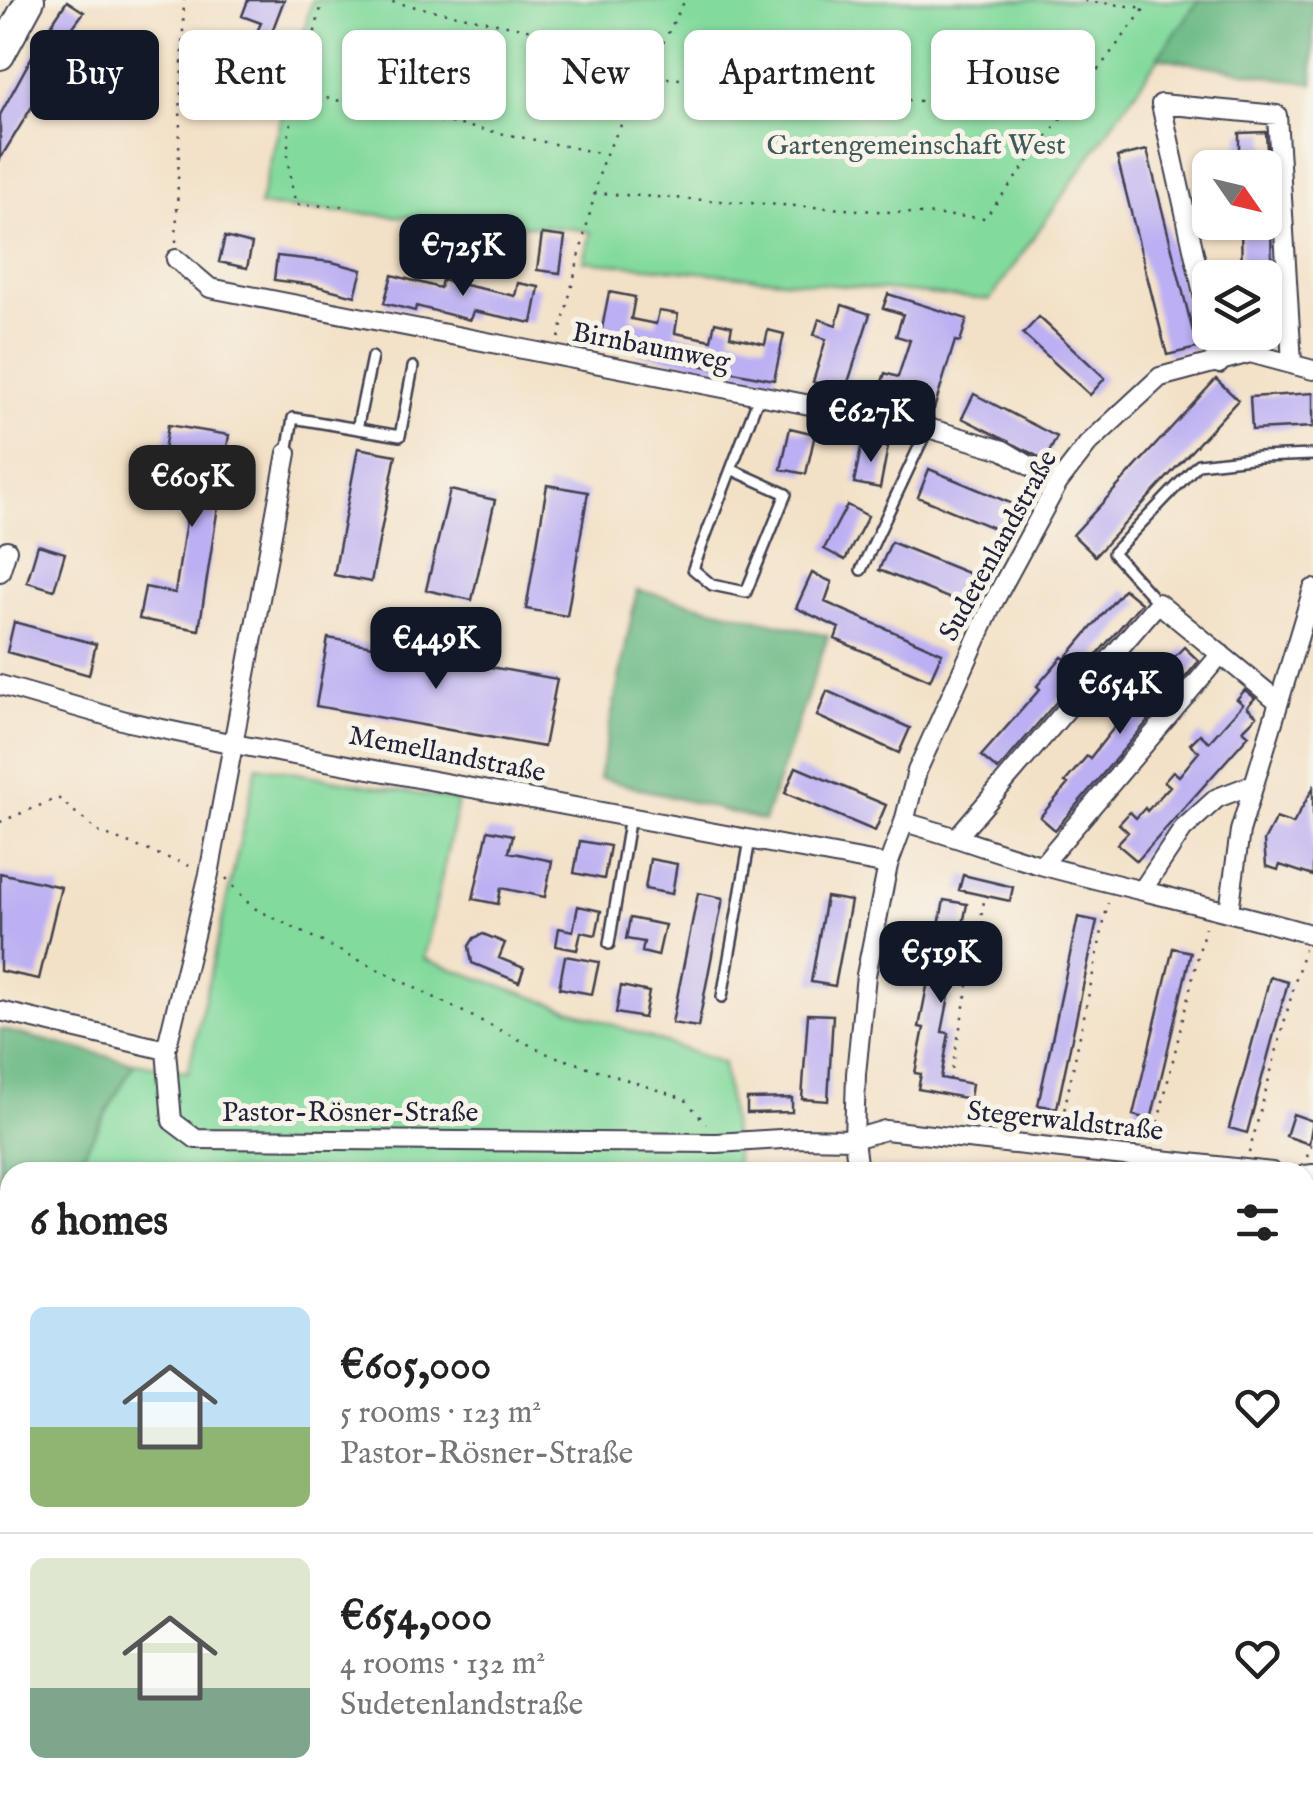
<!DOCTYPE html>
<html lang="en">
<head>
<meta charset="utf-8">
<style>
	body { margin:0; font-family:"IM FELL English",serif; background:#f2f2f2; color:#222; height:100vh; display:flex; flex-direction:column; font-size:38px; white-space:nowrap }
	* { box-sizing:border-box; margin:0 }
	p { font-size:32px; color:#767676 }
	.icon { flex:none; width:55px; height:55px; fill:none; stroke:currentColor; stroke-width:2; stroke-linecap:round; stroke-linejoin:round }
	.map { position:relative; flex:1; overflow:hidden }
	.drawer { position:absolute; left:0px; top:1162px; width:1315px; height:642px; display:flex; flex-direction:column; background:#fff; border-radius:30px 30px 0 0; box-shadow:0 2px 8px #0004 }
	.drawer>* { flex:none }
	.top-card { position:absolute; left:30px; top:30px; width:1255px; height:90px; display:flex; gap:20px }
	.needle { width:65px; rotate:124deg }
	.buttons { position:absolute; left:1192px; top:150px; display:grid; gap:20px }
	.buttons a { display:grid; place-items:center; width:90px; height:90px; border-radius:15px; background:#fff; box-shadow:0 2px 8px #0004; font-size:50px }
	.price { position:absolute; translate:-50% -85px; padding:0 22px; border-radius:20px; background:#111827; color:#fff; font-size:32px; line-height:65px; filter:drop-shadow(0 2px 5px #0008) }
	.price::after { content:''; position:absolute; left:50%; top:60px; width:30px; height:22px; margin-left:-15px; background:inherit; clip-path:polygon(0 0,100% 0,50% 100%) }
	.price.on { background:#222; color:#fff }
	ul { padding:0; list-style:none }
	li { display:flex; align-items:center; gap:30px; height:250px; padding:0 30px }
	li+li { border-top:2px solid #e0e0e0 }
	li span { display:grid; place-items:center; flex:none; width:280px; height:200px; border-radius:15px; color:#555 }
	li>.icon { margin-inline-start:auto }
	span .icon { width:120px; height:120px; fill:#fffc; stroke-width:1 }
	li b { font-size:42px }
	h2 { display:flex; justify-content:space-between; align-items:center; height:120px; padding:0 30px; font-size:42px }
	.chip { padding:0 35px; border-radius:15px; background:#fff; box-shadow:0 2px 8px #0004; font-size:35px; line-height:90px }
	.chip.on { background:#111827; color:#fff }
	.map>svg:first-child { display:block }
	.green { fill:#83da9d; stroke:#527e6c; stroke-width:2.5 }
	.forest { fill:#6aba84; stroke:#466e60; stroke-width:2.5 }
	.building { fill:#bcaff3 }
	.lines { fill:none; stroke-linecap:round; stroke-linejoin:round }
	.service-casing { stroke:#413f50; stroke-width:14 }
	.minor-casing { stroke:#413f50; stroke-width:22 }
	.primary-casing { stroke:#413f50; stroke-width:32 }
	.path { stroke:#413f50; stroke-width:2.5; stroke-dasharray:2.5 8; stroke-linecap:butt }
	.service { stroke:#fff; stroke-width:9 }
	.minor { stroke:#fff; stroke-width:18 }
	.primary { stroke:#fff; stroke-width:28 }
	.labels { text-anchor:middle; dominant-baseline:central; stroke-width:10; stroke-linejoin:round; paint-order:stroke }
	.park-label { font-size:28px; fill:#3f5958; stroke:#f7f3e8 }
	.street-label { font-size:28px; fill:#22223b; stroke:#f7f3e8 }
</style>
</head>
<body>
<div class="map">
<svg width="1313" height="1804" viewBox="0 0 1313 1804">
	<rect width="100%" height="100%" fill="#f7f3e8"/>
	<filter id="ink" filterUnits="userSpaceOnUse"><feTurbulence type="fractalNoise" baseFrequency=".01" numOctaves="2"/><feDisplacementMap in="SourceGraphic" scale="20" xChannelSelector="R" yChannelSelector="G"/><feConvolveMatrix kernelMatrix="1 2 1 2 8 2 1 2 1" color-interpolation-filters="sRGB"/></filter>
	<filter id="wash" filterUnits="userSpaceOnUse"><feTurbulence type="fractalNoise" baseFrequency=".0048" numOctaves="4" result="noise"/><feDisplacementMap in="SourceGraphic" scale="40" xChannelSelector="R" yChannelSelector="G"/><feGaussianBlur stdDeviation="2.25" result="paint"/><feColorMatrix in="noise" values="0 0 0 0 0 0 0 0 0 0 0 0 0 0 0 0 0 1.4 0 .05"/><feComposite in="paint" operator="in"/></filter>
	<g filter="url(#wash)">
		<rect width="100%" height="100%" fill="#f3e1c7"/>
		<path class="green" d="M312 0H1199L990 300 584 261 591 232 575 229 259 206Z
			M257 766 458 801 424 959 723 1063 738 1172H73L134 1063 188 1072Z
			M182 1795H299L300 1799 292 1804H185Z"/>
		<path class="forest" d="M1199 0H1313V84L1158 57Z
			M637 590 828 636 764 821 599 778Z
			M0 1029 134 1063 73 1172H10V1281L0 1278Z
			M10 1490V1661L0 1664V1493Z"/>
		<g id="blocks">
			<path class="building" d="M248 0H284L268 42 287 50 266 104 231 90 261 23 242 16Z
				M67 1 84 12 66 36 69 38 47 71 52 74 0 159V115L41 40Z
				M1266 132 1268 168H1239V133Z
				M1147 150 1197 348 1167 355 1117 157Z
				M1241 222H1271L1272 278H1242Z
				M542 234 565 237 560 273 537 270Z
				M225 237 252 244 247 268 219 262Z
				M277 256 332 262 362 270 355 296 313 285 274 280Z
				M392 275 440 288 442 280 515 296 518 283 539 287 532 323 473 311 470 320 416 306 415 311 384 303Z
				M609 292 635 297 631 319 656 324 659 311 678 314 675 333 711 340 715 322 732 326 730 336 765 344 768 330 784 334 774 380 638 353 639 346 600 339Z
				M888 294 967 319 960 342 955 341 934 409 887 395 889 391 880 388 885 373 898 377 910 340 896 336 903 314 883 308Z
				M842 305 870 314 845 392 813 382 826 339 814 335 819 319 836 325Z
				M1039 317 1105 378 1090 395 1023 334Z
				M1216 379 1238 400 1095 556 1073 535Z
				M1313 393V427L1252 430 1250 397Z
				M974 394 1057 437 1045 460 962 418Z
				M168 425 229 435 199 630 139 619 145 587 175 593 196 456 164 451Z
				M790 428 815 434 806 474 781 469Z
				M862 442 888 447 880 488 854 483Z
				M358 448 396 455 371 582 334 575Z
				M929 469 1015 505 1003 532 918 497Z
				M547 485 588 492 567 616 526 609Z
				M450 490 495 500 472 600 426 590Z
				M847 505 868 516 845 560 824 549Z
				M891 542 980 578 968 606 879 570Z
				M38 545 65 553 54 590 27 582Z
				M812 573 832 582 825 602 942 653 930 680 835 639 839 628 796 608Z
				M1124 589 1141 603 998 770 981 756 1040 689 1037 686 1062 657 1065 659Z
				M14 622 96 644 89 675 7 652Z
				M328 638 557 679 544 747 316 706Z
				M1184 647 1199 661 1055 830 1040 817 1068 784 1065 782 1087 756 1090 758 1151 681Z
				M1245 690 1255 698 1247 707 1257 716 1243 730 1249 735 1137 861 1117 844 1128 832 1119 824 1130 812 1136 818 1145 808 1147 811 1170 786 1164 781 1173 771 1179 776 1199 752 1190 744 1200 734 1209 742 1243 704 1237 699Z
				M827 691 910 728 899 753 817 716Z
				M796 767 886 805 875 831 785 793Z
				M1313 788V876L1280 865 1278 870 1266 866 1264 841 1276 818 1293 824Z
				M488 830 513 835 509 852 552 861 545 897 501 888 498 904 473 899Z
				M580 841 610 846 604 879 574 873Z
				M650 859 677 864 672 894 645 889Z
				M0 873 61 887 39 979 0 971Z
				M963 875 1013 887 1010 901 959 890Z
				M698 893 723 898 698 1027 672 1023Z
				M826 897 851 901 835 986 811 982Z
				M944 900 967 904 942 1032 949 1033 941 1078 972 1084 970 1099 918 1089 921 1074 915 1073 924 1028 919 1027Z
				M578 906 601 911 596 935 581 932 577 950 556 946 559 928 573 931Z
				M1078 917 1097 921 1057 1108 1038 1105Z
				M630 918 665 925 658 956 642 952 644 942 626 939Z
				M483 934 505 943 499 958 524 968 519 982 472 963 469 946 474 938Z
				M1173 948 1191 952 1151 1120 1133 1115Z
				M565 956 599 962 592 994 559 988Z
				M1270 977 1288 982 1247 1133 1229 1128Z
				M621 986 649 992 644 1018 616 1013Z
				M808 1014 833 1015 828 1101 802 1099Z
				M792 1098V1112L747 1113V1099Z
				M1293 1114 1313 1121 1309 1144 1286 1136Z"/>
		</g>
	</g>
	<g filter="url(#ink)">
		<use href="#blocks" fill-opacity="0" stroke="#413f50" stroke-width="2.5"/>
		<g class="lines">
			<g class="service-casing">
				<path id="service" d="M357 429 372 357
					M287 453 293 418 400 436 413 367
					M733 470 786 494 746 592 712 585 693 569 759 396
					M861 570 928 428
					M1158 603 1113 553 1198 464 1259 457 1313 455
					M609 944 630 816
					M722 997 750 840"/>
			</g>
			<g class="minor-casing">
				<path id="minor" d="M176 259 210 288 928 428 1003 450 1058 483
					M1210 325 1161 104 1277 115 1292 363
					M1212 332 1219 364
					M287 453 209 874 166 1050 172 1121 196 1139 717 1143 797 1138 854 1139 885 1130 1272 1172
					M0 572 7 550
					M0 685 129 722 234 744 888 865
					M904 822C952 835 997 853 1044 866 1134 890 1224 909 1313 935
					M958 836 1158 603 1279 702
					M1042 865 1221 654
					M1143 889 1183 829 1217 798 1254 784
					M1229 911 1240 831 1313 589
					M0 1011 166 1050
					M858 1172 854 1139 856 1074 866 975 888 865 904 822 917 771 993 603 1058 483 1088 444 1160 377 1250 353 1313 370
					M1305 1175 1313 1174
					M1305 1427 1313 1417"/>
			</g>
			<g class="primary-casing">
				<path id="primary" d="M0 55 30 0
					M1305 1733H1313
					M925 1804 960 1795
					M1005 1804 1038 1795"/>
			</g>
			<path class="path" d="M382 0 656 55
				M646 76 1063 114
				M305 93 302 81 323 0
				M306 94 604 154
				M305 95C282 122 286 167 295 200L297 205 343 206
				M594 193 985 218 1145 8 1077 0
				M176 242 184 0
				M559 338 603 160 685 0
				M0 822 58 798 100 833 190 866
				M226 878 252 907 548 1054 685 1099 706 1124
				M950 1080 985 896
				M1060 1130 1108 903
				M1153 1143 1205 927
				M1249 1153 1304 949
				M1307 1157 1313 1139
				M1305 1498 1313 1508
				M0 1774 10 1772
				M83 1795 84 1804
				M209 1795 212 1804
				M268 1795 269 1804
				M1257 1795 1259 1804
				M1078 1804 1087 1802 1086 1795"/>
			<use href="#service" class="service"/>
			<use href="#minor" class="minor"/>
			<use href="#primary" class="primary"/>
		</g>
	</g>
	<g class="labels">
		<g class="park-label">
			<text x="916" y="146">Gartengemeinschaft West</text>
		</g>
		<g class="street-label">
			<text transform="translate(651 348) rotate(11)">Birnbaumweg</text>
			<text transform="translate(999 546) rotate(-61)">Sudetenlandstraße</text>
			<text transform="translate(447 755) rotate(11)">Memellandstraße</text>
			<text x="350" y="1113">Pastor-Rösner-Straße</text>
			<text transform="translate(1065 1122) rotate(6)">Stegerwaldstraße</text>
		</g>
	</g>
</svg>
<div class="buttons">
<a><svg class="needle" viewBox="-14 -14 28 28"><path d="M0-13l5 13h-10z" fill="#e53935"/><path d="M0 13l5-13h-10z" fill="#767676"/></svg></a>
<a><svg class="icon" aria-label="layers" viewBox="0 0 24 24"><path d="M12 4l9 5-9 5-9-5zM3 14l9 5 9-5"/></svg></a>
</div>
<b class="price" style="left:463px;top:299px">€725K</b>
<b class="price" style="left:871px;top:465px">€627K</b>
<b class="price on" style="left:192px;top:530px">€605K</b>
<b class="price" style="left:436px;top:692px">€449K</b>
<b class="price" style="left:1120px;top:737px">€654K</b>
<b class="price" style="left:941px;top:1006px">€519K</b>
<div class="top-card">
<a class="chip on">Buy</a>
<a class="chip">Rent</a>
<a class="chip">Filters</a>
<a class="chip">New</a>
<a class="chip">Apartment</a>
<a class="chip">House</a>
</div>
<section class="drawer">
<h2>6 homes<svg class="icon" aria-label="filters" viewBox="0 0 24 24"><path d="M4 7h16M4 17h16"/><circle cx="9" cy="7" r="2"/><circle cx="15" cy="17" r="2"/></svg></h2>
<ul>
<li><span style="background:linear-gradient(#bfe0f5 60%,#8fb573 0)"><svg class="icon" aria-label="home" viewBox="0 0 24 24"><path d="M3 11l9-7 9 7M6 9v11h12V9"/></svg></span><div><b>€605,000</b><p>5 rooms · 123 m²</p><p>Pastor-Rösner-Straße</p></div><svg class="icon" aria-label="heart" viewBox="0 0 24 24"><path d="M12 20l-8-8c-3-5 5-10 8-4 3-6 11-1 8 4z"/></svg></li>
<li><span style="background:linear-gradient(#dfe7d0 65%,#7fa58c 0)"><svg class="icon" aria-label="home" viewBox="0 0 24 24"><path d="M3 11l9-7 9 7M6 9v11h12V9"/></svg></span><div><b>€654,000</b><p>4 rooms · 132 m²</p><p>Sudetenlandstraße</p></div><svg class="icon" aria-label="heart" viewBox="0 0 24 24"><path d="M12 20l-8-8c-3-5 5-10 8-4 3-6 11-1 8 4z"/></svg></li>
</ul>
</section>
</div>
</body>
</html>
